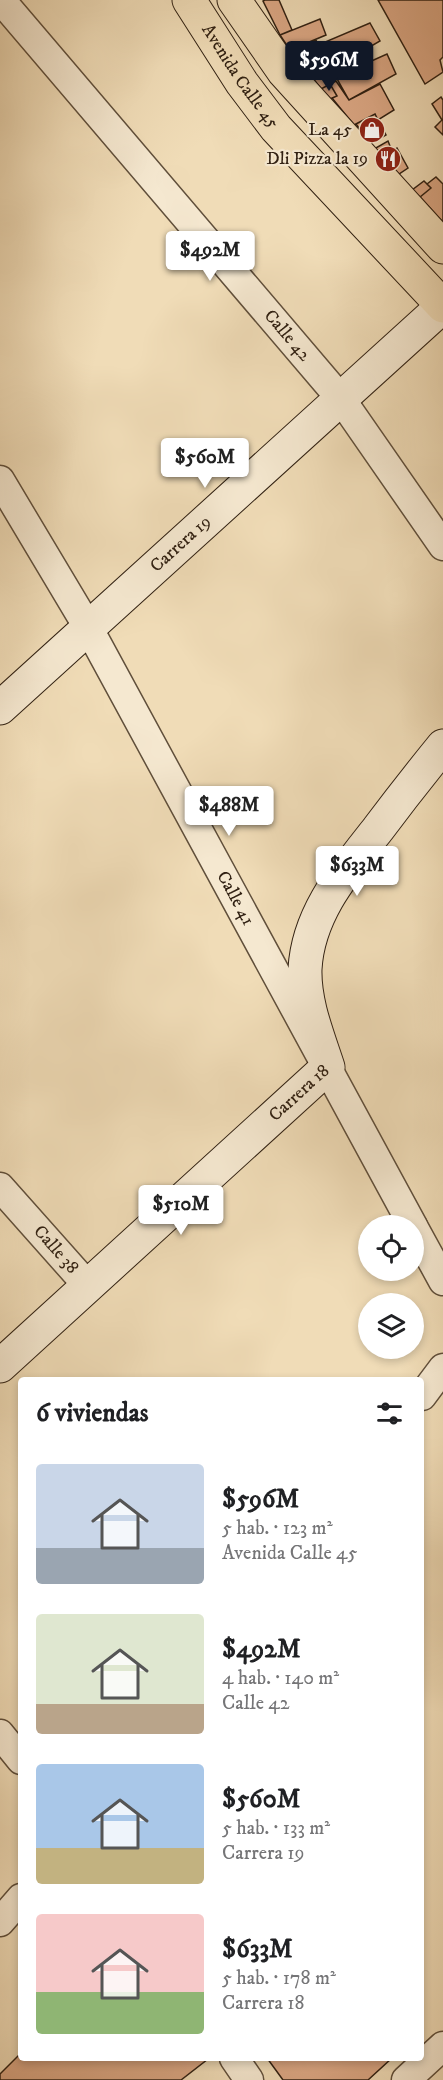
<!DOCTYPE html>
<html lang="es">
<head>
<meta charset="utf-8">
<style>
	body { margin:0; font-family:"IM FELL DW Pica",serif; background:#f2f2f2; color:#202124; height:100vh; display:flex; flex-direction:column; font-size:22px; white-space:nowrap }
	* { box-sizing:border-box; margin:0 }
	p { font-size:20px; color:#757577 }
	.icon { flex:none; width:33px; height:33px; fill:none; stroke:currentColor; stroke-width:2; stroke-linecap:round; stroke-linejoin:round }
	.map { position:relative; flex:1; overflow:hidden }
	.sheet { position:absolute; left:18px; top:1377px; width:406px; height:684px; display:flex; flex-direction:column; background:#fff; border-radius:6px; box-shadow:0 3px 9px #0003 }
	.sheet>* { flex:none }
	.buttons { position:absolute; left:358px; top:1215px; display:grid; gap:12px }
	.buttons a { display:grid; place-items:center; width:66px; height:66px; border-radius:50%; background:#fff; box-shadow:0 3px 9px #0003; font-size:30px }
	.price { position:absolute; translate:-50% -51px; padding:0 14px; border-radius:6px; background:#fff; color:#222; font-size:20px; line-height:39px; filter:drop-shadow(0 2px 3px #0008) }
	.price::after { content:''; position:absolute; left:50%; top:36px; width:18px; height:14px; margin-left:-9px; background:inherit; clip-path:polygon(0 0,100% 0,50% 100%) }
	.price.on { background:#111827; color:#fff }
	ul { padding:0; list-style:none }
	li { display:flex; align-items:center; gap:18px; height:150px; padding:0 18px }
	li span { display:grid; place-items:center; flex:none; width:168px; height:120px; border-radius:6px; color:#555 }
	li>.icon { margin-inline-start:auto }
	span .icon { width:72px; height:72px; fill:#fffc; stroke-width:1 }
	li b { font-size:26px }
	h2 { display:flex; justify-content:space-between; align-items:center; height:72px; padding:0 18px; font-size:26px }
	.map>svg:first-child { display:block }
	.building { fill:#dba784; stroke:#302012; stroke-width:1.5 }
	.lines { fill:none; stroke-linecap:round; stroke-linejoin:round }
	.street-casing { stroke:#604f3b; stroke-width:31 }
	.secondary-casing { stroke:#302012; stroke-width:35 }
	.primary-casing { stroke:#302012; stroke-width:35 }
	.street { stroke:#f5e8d0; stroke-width:28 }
	.secondary { stroke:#f5e8d0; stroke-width:33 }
	.primary { stroke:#f0dcb7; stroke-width:33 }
	.labels { text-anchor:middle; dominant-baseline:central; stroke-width:4.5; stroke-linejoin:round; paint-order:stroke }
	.street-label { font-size:18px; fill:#302012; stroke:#f5e8d0 }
	.poi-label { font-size:18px; fill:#302012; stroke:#f5e8d0; text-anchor:end }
</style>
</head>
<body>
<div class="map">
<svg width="443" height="2080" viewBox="0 0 443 2080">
	<rect width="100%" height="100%" fill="#f0dcb7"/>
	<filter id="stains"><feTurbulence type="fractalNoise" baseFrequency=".00333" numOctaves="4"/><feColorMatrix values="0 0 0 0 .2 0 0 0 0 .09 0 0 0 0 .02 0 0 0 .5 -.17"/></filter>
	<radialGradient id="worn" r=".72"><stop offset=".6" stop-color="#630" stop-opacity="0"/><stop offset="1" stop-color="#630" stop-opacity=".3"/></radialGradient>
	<path class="building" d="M265 0H279L292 30 280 35 263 1Z
		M378 0H443V57L440 60 443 72 425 84Z
		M378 0H443V57L440 60 443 72 425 84Z
		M320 19 326 35 290 50 280 35Z
		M370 23 380 41 361 52 367 63 387 54 396 74 349 100 318 45Z
		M316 40 321 52 300 61 295 48Z
		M321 52 336 81 321 89 300 61Z
		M336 81 349 100 380 84 394 110 378 120 375 114 354 125 332 98 337 96 330 84Z
		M330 84 337 96 328 100 321 89Z
		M441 97 443 100V135L435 127 442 120 432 104Z
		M375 114 386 135 370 144 356 124Z
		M388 141 392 151 379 157 374 149Z
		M397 148 408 168 396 176 386 166 397 160 392 151Z
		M392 151 397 160 386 166 379 157Z
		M436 177 443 184V222L420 197 431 188 427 184Z
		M424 181 431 188 420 197 412 190Z
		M21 2053V2058L208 2059 181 2080H0V2074Z
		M267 2058H392L368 2080H283Z"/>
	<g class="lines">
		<g class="street-casing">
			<g id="street">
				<path id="s1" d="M1 0 341 399 443 546"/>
				<path id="s2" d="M0 480 89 629 413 1226"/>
				<path id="s3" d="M0 1187 88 1286"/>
				<path d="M414 1228 443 1281"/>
				<path d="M422 1396 443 1368"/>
				<path d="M0 1734 21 1760"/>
				<path d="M0 1922 21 1898"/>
				<path d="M234 2058 249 2080"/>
				<path d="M406 2080 443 2046"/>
			</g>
		</g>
		<g class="secondary-casing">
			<g id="secondary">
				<path id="s4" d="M0 708 443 306"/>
				<path id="s5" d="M0 1366 328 1067C318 1036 304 1003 305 969 308 913 345 871 378 829 399 801 421 773 443 746"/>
			</g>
		</g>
		<g class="primary-casing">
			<g id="primary">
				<path id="s6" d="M189 0 242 83 276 128 443 306"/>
				<path d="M234 0 284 72 443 247"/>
			</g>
		</g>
		<use href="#street" class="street"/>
		<use href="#secondary" class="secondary"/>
		<use href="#primary" class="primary"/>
	</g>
	<defs>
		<g id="shop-disc" transform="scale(1.35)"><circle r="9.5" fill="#8f2418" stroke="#f5e8d0"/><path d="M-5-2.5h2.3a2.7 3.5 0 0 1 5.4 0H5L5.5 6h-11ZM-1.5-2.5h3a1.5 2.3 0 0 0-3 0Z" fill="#fff"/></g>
		<g id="restaurant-disc" transform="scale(1.35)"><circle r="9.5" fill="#8f2418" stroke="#f5e8d0"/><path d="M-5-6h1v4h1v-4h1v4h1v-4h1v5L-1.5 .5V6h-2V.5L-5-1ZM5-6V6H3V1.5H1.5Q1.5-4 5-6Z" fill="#fff"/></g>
	</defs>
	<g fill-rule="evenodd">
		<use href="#shop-disc" x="372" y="130"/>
		<use href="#restaurant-disc" x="388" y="159"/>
	</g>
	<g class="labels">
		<g class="street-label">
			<text stroke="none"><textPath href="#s6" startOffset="92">Avenida Calle 45</textPath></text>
			<text stroke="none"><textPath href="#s1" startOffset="441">Calle 42</textPath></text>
			<text stroke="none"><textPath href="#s4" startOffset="244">Carrera 19</textPath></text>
			<text stroke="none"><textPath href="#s2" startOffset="480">Calle 41</textPath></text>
			<text stroke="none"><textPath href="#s5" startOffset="405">Carrera 18</textPath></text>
			<text stroke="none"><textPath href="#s3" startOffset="84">Calle 38</textPath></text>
		</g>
		<g class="poi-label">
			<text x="352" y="130">La 45</text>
			<text x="368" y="159">Dli Pizza la 19</text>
		</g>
	</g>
	<rect width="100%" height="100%" filter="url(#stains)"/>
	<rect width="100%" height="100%" fill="url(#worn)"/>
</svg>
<div class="buttons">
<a><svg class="icon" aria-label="locate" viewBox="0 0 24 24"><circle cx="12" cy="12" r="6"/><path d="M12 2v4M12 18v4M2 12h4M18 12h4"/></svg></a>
<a><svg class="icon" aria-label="layers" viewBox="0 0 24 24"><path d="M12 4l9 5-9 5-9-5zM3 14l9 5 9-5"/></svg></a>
</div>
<b class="price on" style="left:329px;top:92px">$596M</b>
<b class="price" style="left:210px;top:282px">$492M</b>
<b class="price" style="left:205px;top:489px">$560M</b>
<b class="price" style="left:229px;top:837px">$488M</b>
<b class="price" style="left:357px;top:897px">$633M</b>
<b class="price" style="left:181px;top:1236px">$510M</b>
<section class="sheet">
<h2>6 viviendas<svg class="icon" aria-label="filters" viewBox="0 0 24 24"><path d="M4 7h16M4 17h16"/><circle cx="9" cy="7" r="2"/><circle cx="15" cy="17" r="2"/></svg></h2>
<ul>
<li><span style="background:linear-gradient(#c9d6e8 70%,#9aa5b1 0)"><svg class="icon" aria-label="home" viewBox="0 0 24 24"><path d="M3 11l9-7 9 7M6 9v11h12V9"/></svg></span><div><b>$596M</b><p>5 hab. · 123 m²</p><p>Avenida Calle 45</p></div></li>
<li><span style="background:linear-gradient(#dfe7d0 75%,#b9a48a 0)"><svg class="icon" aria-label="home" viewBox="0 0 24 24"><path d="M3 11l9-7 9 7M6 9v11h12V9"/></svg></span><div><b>$492M</b><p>4 hab. · 140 m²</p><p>Calle 42</p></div></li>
<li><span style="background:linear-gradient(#a9c7e8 70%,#c2b280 0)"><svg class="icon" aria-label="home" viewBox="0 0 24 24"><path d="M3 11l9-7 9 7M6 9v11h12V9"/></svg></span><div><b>$560M</b><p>5 hab. · 133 m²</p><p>Carrera 19</p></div></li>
<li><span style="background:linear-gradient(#f6c9c9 65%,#8fb573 0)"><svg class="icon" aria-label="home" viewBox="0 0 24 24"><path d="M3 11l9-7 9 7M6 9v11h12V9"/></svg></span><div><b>$633M</b><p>5 hab. · 178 m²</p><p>Carrera 18</p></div></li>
</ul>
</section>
</div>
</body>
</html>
